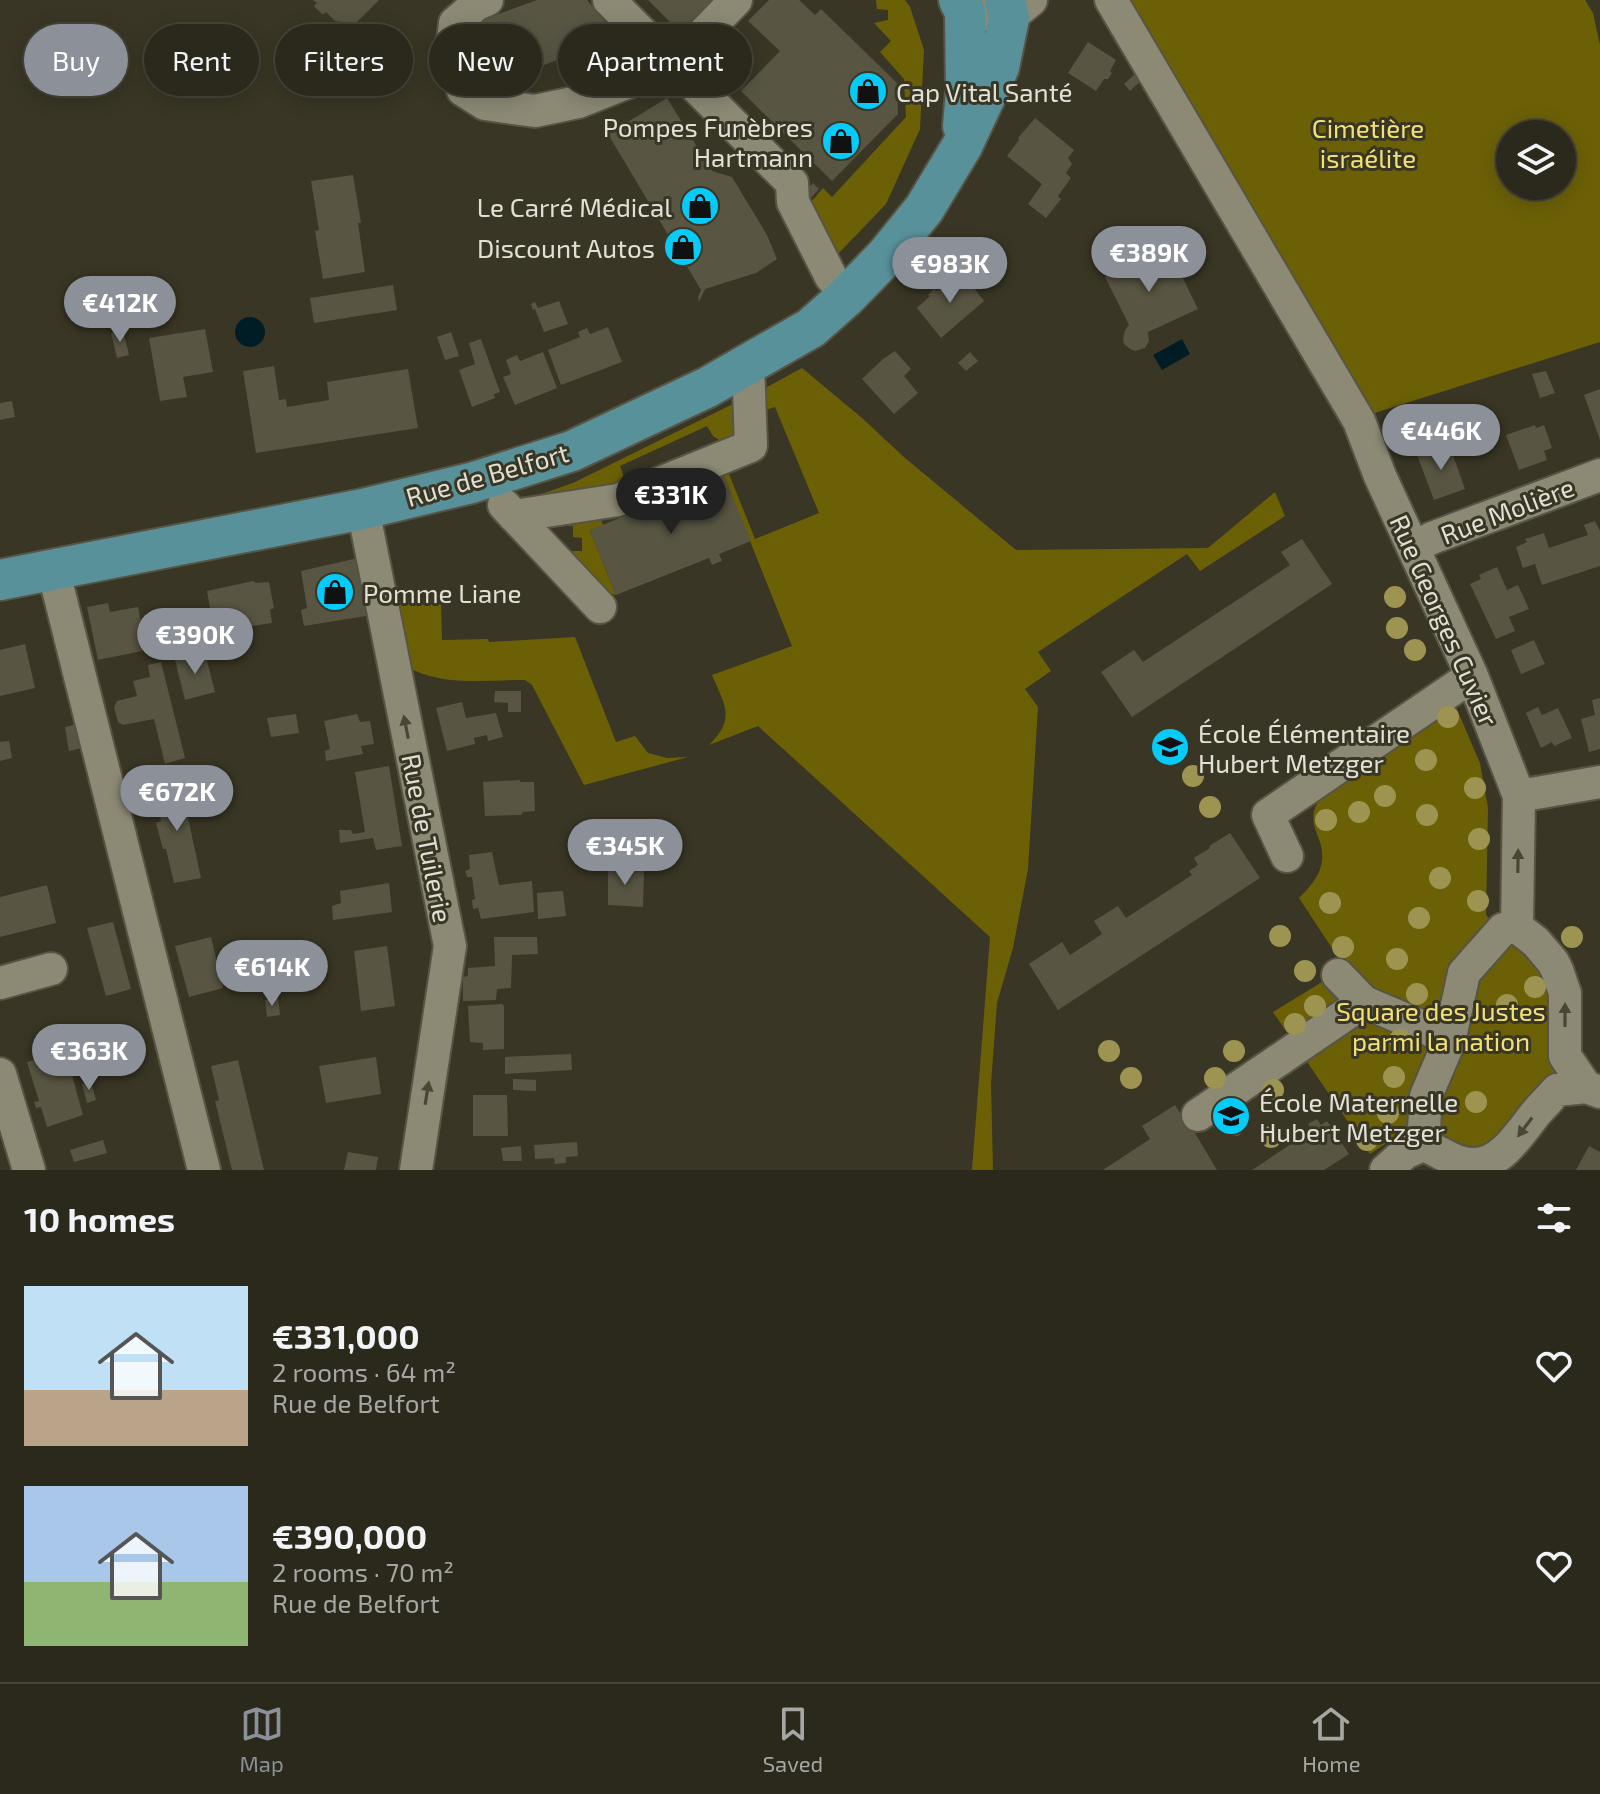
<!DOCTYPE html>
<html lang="en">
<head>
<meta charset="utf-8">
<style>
	body { margin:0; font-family:"Exo 2",sans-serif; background:#333025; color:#f1f3f6; height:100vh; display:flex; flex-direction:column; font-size:30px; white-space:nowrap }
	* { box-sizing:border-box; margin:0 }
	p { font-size:26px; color:#a6a6a3 }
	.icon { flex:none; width:44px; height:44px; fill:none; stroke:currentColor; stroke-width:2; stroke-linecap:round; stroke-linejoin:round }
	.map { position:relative; height:1170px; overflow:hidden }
	.panel { display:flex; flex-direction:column; background:#2b281c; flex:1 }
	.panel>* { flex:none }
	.banner { position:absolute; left:24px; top:24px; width:800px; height:72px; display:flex; gap:16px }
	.fabs { position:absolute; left:1496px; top:120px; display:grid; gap:16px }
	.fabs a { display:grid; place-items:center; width:80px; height:80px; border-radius:50%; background:#2b281c; box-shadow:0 4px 20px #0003,0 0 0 2px #47443b; font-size:40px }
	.price { position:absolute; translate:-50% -68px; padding:0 18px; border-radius:28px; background:#8c9099; color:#fff; font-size:26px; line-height:52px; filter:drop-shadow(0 2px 4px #0008) }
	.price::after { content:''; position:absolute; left:50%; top:48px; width:24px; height:18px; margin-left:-12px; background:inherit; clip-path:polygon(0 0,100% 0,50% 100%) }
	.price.selected { background:#222; color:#fff }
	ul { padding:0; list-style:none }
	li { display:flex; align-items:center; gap:24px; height:200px; padding:0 24px }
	li span { display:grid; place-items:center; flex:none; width:224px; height:160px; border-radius:0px; color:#555 }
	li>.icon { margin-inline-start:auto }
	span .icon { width:96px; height:96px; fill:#fffc; stroke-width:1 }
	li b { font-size:34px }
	h2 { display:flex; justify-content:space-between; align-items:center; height:96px; padding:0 24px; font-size:34px }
	.pill { padding:0 28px; border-radius:36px; background:#2b281c; box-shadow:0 4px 20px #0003,0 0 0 2px #47443b; font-size:28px; line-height:72px }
	.pill.selected { background:#8c9099; color:#fff }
	.tab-bar { display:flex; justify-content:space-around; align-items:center; height:112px; border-top:2px solid #47443b; background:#2b281c; font-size:22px; color:#a6a6a3 }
	.tab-bar a { display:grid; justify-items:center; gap:4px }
	.tab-bar .selected { color:#8c9099 }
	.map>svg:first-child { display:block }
	.green { fill:#6c6007; fill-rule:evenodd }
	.water { fill:#001d26 }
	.building { fill:#585543 }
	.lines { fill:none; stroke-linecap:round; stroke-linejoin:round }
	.minor-casing { stroke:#565445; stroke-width:36 }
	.major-casing { stroke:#565445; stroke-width:44 }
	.minor { stroke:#8c8975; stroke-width:32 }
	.major { stroke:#59919b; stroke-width:40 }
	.tree { fill:#9e9451 }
	.oneway { fill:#4a4735 }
	.labels { text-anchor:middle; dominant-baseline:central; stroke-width:6; stroke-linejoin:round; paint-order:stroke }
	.poi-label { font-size:26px; fill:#e1e0d5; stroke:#393625; text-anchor:start }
	.park-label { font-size:26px; fill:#f1e075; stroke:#393625 }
	.street-label { font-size:26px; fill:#e1e0d5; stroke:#393625 }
</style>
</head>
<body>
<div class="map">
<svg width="1600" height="1170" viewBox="0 0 1600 1170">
	<rect width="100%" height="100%" fill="#393625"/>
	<path class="green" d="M866 0H905L910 7 924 50 920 129 886 204 837 255 811 202 823 188 832 197 906 117 904 79 880 52 891 41 874 23 888 20V10L877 9 876 0Z
		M1118 0H1585L1593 13 1600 45V342L1365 416ZM1510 134H1562V186H1510Z
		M802 368 862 418 905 458 1016 550 1208 548 1275 492 1285 516 1200 571 1187 554 1038 652 1051 671 1025 689 1038 707 1028 869 1013 948 997 1003 991 1084 993 1170H972L990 937 758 726 709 745C736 718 725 706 712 675L792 646 724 476 729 474 755 539 819 513 775 407 757 413 758 392Z
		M739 401C738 420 742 434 722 442L713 436 707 426 620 466 627 486 527 499 573 483Z
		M599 515 603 525 590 530 616 595 599 590 567 551H582V538L573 537V526L547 525Z
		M438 596 441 601 442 640 488 639 489 642 575 637 616 742 635 736 648 753 667 758 688 757 584 785 532 685 525 680C485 680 441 687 406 666L392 604Z
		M1455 705 1480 763 1488 808 1486 915 1516 948 1542 961 1554 984 1564 1079 1484 1152H1457L1409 1128 1370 1154 1273 1012 1322 982 1347 971 1299 898C1308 889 1318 878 1321 866 1329 835 1297 825 1325 792Z"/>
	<path class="water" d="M235 332a15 15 0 1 1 30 0a15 15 0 1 1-30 0Z
		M1182 339 1190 354 1162 370 1153 355Z"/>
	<path class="building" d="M313 0H379L355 24 335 21 326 12 323 15 314 6 317 3Z
		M537 0H587L610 28 582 51 495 83 474 23Z
		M648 0H717L683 35Z
		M769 0H799L815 15 821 9 897 83 898 114 832 181 741 91 780 51 748 21Z
		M1088 42 1116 60 1110 71 1112 73 1108 79H1104L1096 91 1068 73Z
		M1136 73 1142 80 1130 91 1124 84Z
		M667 98 712 171 732 177 767 235 777 259 756 273 705 289 699 302 698 297 701 290 608 134Z
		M1035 118 1074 150 1068 158 1072 164 1066 173 1071 178 1058 196 1061 199 1046 218 1028 204 1042 184 1007 156 1019 140 1018 138Z
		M353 175 361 223H358L365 272 323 279 315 231 319 230 311 181Z
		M813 183 819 189 810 199 803 193Z
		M1167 246 1198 309 1148 332 1149 341 1145 348 1135 351 1130 349 1124 344 1123 339 1125 330 1129 325 1105 277 1117 270 1113 259 1129 251 1134 262Z
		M962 272 984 301 941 338 917 308 930 296 928 295 934 289 937 291Z
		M393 285 397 310 314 323 310 298Z
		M559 301 568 324 544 332 535 309 533 310 531 304 535 302 538 308Z
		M608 327 622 362 561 385 548 350 580 337 578 332 587 328 590 334Z
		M205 329 213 372 183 377 187 397 160 401 149 338Z
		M123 330 129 355 117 358 111 333Z
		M451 332 459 356 445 360 437 337Z
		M481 339 500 392 494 394 495 398 472 407 459 370 475 364 469 343Z
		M895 351 911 369 904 376 918 393 894 414 862 379 883 359Z
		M543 352 557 388 515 405 503 377 511 374 506 360 517 355 520 361Z
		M970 352 978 361 966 371 958 363Z
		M274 366 279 400 286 399 287 407 329 400 327 382 408 369 418 428 256 453 243 371Z
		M1546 371 1555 393 1540 398 1532 374Z
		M1600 389V440L1584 395Z
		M12 401 15 417 0 420V403Z
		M1535 425 1536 428 1544 425 1552 448 1544 451 1547 460 1519 470 1506 435Z
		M1449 444 1465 489 1434 500 1417 455Z
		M724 476 751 541 719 554 722 561 712 565 709 558 616 595 590 530Z
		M1595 521 1600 531V566L1542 585 1535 564 1523 568 1516 547 1527 542 1525 539 1544 533 1549 548 1588 535 1584 525Z
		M1302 539 1332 584 1132 717 1101 672 1134 650 1143 662 1290 565 1281 552Z
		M358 558 366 616 304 626 301 610 307 608 301 571Z
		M1497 567 1507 590 1518 585 1529 609 1509 617 1515 631 1496 639 1470 584 1481 579 1479 575Z
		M253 581 256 583 269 582 274 608 270 610 272 623 219 631 215 614H211L207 591Z
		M108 603 110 612 138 607 147 650 98 660 87 607Z
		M1534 640 1545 664 1521 674 1511 650Z
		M25 644 35 688 0 696V650Z
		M205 653 215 692 185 700 175 660Z
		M161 662 185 758 165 764 154 719 123 725 118 722 114 707 117 701 137 696 133 681 150 677 148 665Z
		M495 691H521V712H508V703L494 702Z
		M1600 698V749L1589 752 1581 719 1595 715 1592 700Z
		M462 702 466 718 496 713 503 737 488 741 487 735 474 738 475 744 447 751 436 708Z
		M1538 707 1542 715 1558 708 1572 738 1554 746 1552 742 1541 748 1526 713Z
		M296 714 299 733 271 737 267 718Z
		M357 714 360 722 370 721 374 744 361 746 363 754 326 761 325 751 330 749 324 721Z
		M81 723 86 747 69 751 65 727Z
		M9 741 12 758 0 761V742Z
		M389 766 402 846 376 850 373 838 340 843 339 830H351L353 834 365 832 355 772Z
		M520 780V782H534L535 811 523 812 521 815 485 816 483 782Z
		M180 781 201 878 174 883 166 849H163L156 823 161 821 154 786Z
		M1230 833 1260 878 1058 1010 1029 964 1062 942 1070 955 1102 934 1094 921 1118 906 1126 918 1192 875 1189 871 1198 865 1194 858 1210 848 1209 846Z
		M492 852 499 885 532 881 534 912 481 919 478 908 473 909 472 900 475 899 472 877H467L465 871 470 869 469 855Z
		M613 863 620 865 625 869 644 870 643 907 608 905V867Z
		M389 883 392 912 333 920 332 906 341 903 340 891Z
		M47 885 56 923 0 937V897Z
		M561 891H563L566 916 538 919 537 893Z
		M113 922 131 989 106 996 87 928Z
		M211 937 223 988 189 997 175 946Z
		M494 937H537L538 954 512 955 511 988 497 989 496 1000 463 1001V977L468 976V968L495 966Z
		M387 946 395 1006 361 1011 354 951Z
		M278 998 280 1015 267 1017 265 1000Z
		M502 1004 504 1006V1049L483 1050V1043L470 1042 468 1006Z
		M65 1050 83 1115 47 1127 41 1107 36 1108 34 1102 39 1101 27 1062Z
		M571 1054 572 1070 505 1074V1057Z
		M376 1057 381 1094 326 1103 319 1066Z
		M238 1060 243 1082 264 1170H232L215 1101 219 1100 211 1066Z
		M513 1079 536 1080V1091L513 1090Z
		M91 1082 96 1100 87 1103 82 1084Z
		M473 1095H507L508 1136H473Z
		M1175 1105 1180 1113H1183L1217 1170H1103L1150 1139 1142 1126Z
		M1317 1119 1321 1125 1327 1121 1349 1154 1324 1170H1252L1312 1130 1308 1124Z
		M103 1140 107 1153 74 1162 70 1150Z
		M577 1142 578 1156 566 1157V1163L555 1164 554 1158 535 1159 534 1145Z
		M521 1146 522 1161H503L501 1148Z
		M1589 1146 1600 1152V1170H1576Z
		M348 1152 378 1157 376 1170H344Z"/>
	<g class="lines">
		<g class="minor-casing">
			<path id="minor" d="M487 0 477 4 455 23 451 57 463 90 485 104 535 111 578 102 674 64 736 0
				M609 0 792 183 793 202 831 277 847 296
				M1111 0 1359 421 1380 476 1472 676 1519 796 1517 927
				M988 15 1009 18 1031 0
				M504 505 600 607
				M363 509 450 946 416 1170
				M514 516 618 500 751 446 748 364
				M1414 547 1432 538 1600 475
				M53 569 204 1170
				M1519 796 1600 782
				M1287 856 1268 815 1472 676
				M1338 975 1364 1002 1430 1030 1449 1042
				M0 983 51 969
				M0 1074 29 1170
				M1198 1115 1364 1002
				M1423 1145 1426 1096 1449 1042 1464 973 1503 929 1517 927 1536 942 1553 962 1557 970 1565 993V1056L1586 1087
				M1423 1145C1440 1151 1455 1165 1475 1164 1502 1164 1521 1131 1536 1113 1543 1105 1550 1098 1557 1090L1586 1087 1600 1092
				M1386 1170 1405 1153 1423 1145"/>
		</g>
		<g class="major-casing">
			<path id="major" d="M959 0 965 12 966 92 963 126
				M0 580 363 509 471 483 572 451 708 387 811 328 847 296 885 257 924 209 962 146 999 67 1009 18 1005 0"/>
		</g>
		<use href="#minor" class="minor"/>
		<use href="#major" class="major"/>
	</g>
	<g class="tree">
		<circle cx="1395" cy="597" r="11"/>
		<circle cx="1397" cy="628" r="11"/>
		<circle cx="1415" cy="650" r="11"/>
		<circle cx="1448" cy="717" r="11"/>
		<circle cx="1175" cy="744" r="11"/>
		<circle cx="1426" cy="760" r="11"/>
		<circle cx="1193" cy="776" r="11"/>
		<circle cx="1475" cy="788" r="11"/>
		<circle cx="1385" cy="796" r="11"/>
		<circle cx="1210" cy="807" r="11"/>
		<circle cx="1359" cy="812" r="11"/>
		<circle cx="1427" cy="815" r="11"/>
		<circle cx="1326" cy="820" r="11"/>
		<circle cx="1479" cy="839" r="11"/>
		<circle cx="1440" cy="878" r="11"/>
		<circle cx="1478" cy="901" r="11"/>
		<circle cx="1330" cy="903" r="11"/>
		<circle cx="1419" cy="918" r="11"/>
		<circle cx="1280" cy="936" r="11"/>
		<circle cx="1572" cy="937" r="11"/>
		<circle cx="1343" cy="947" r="11"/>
		<circle cx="1397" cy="959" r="11"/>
		<circle cx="1305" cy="971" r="11"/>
		<circle cx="1535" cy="987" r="11"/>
		<circle cx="1417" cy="994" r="11"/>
		<circle cx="1507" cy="1005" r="11"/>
		<circle cx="1315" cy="1006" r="11"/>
		<circle cx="1295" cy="1024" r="11"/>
		<circle cx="1400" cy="1040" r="11"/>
		<circle cx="1109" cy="1051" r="11"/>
		<circle cx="1234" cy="1051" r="11"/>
		<circle cx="1394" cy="1077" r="11"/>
		<circle cx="1131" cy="1078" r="11"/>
		<circle cx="1215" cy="1078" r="11"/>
		<circle cx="1273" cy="1090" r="11"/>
		<circle cx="1476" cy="1102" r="11"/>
		<circle cx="1388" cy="1113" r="11"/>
		<circle cx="1234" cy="1125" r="11"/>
		<circle cx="1271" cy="1137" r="11"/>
		<circle cx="1367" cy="1140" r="11"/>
	</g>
	<defs><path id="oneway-solid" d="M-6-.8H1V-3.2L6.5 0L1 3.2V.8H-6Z" transform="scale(2)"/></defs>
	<g class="oneway">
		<use href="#oneway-solid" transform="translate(406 727) rotate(-101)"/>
		<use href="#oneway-solid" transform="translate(1518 861) rotate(-89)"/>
		<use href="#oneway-solid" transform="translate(1565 1015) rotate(-90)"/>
		<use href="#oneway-solid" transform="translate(427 1093) rotate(-81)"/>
		<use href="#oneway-solid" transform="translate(1525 1127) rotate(127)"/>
	</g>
	<defs>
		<g id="shop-disc" transform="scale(2)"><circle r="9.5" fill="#05cbf9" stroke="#393625"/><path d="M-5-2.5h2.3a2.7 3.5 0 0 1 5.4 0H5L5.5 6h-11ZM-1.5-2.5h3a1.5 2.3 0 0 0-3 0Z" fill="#111"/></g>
		<g id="school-disc" transform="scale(2)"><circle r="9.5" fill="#05cbf9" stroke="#393625"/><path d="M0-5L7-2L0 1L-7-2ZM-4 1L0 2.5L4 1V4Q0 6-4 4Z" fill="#111"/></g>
	</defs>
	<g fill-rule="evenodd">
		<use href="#shop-disc" x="868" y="91"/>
		<use href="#shop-disc" x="841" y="141"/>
		<use href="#shop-disc" x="700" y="206"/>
		<use href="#shop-disc" x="683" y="247"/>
		<use href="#shop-disc" x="335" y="592"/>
		<use href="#school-disc" x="1170" y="747"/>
		<use href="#school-disc" x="1231" y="1116"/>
	</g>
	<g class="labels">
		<g class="poi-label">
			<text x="896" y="91">Cap Vital Santé</text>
			<text x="813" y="126" text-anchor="end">Pompes Funèbres<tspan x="813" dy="30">Hartmann</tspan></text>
			<text x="672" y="206" text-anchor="end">Le Carré Médical</text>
			<text x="655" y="247" text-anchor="end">Discount Autos</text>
			<text x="363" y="592">Pomme Liane</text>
			<text x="1198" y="732">École Élémentaire<tspan x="1198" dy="30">Hubert Metzger</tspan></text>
			<text x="1259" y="1101">École Maternelle<tspan x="1259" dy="30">Hubert Metzger</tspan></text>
		</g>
		<g class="park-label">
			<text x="1368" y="127">Cimetière<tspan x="1368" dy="30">israélite</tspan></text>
			<text x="1441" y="1010">Square des Justes<tspan x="1441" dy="30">parmi la nation</tspan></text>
		</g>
		<g class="street-label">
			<text transform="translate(487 474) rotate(-16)">Rue de Belfort</text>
			<text transform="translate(1507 510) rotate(-21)">Rue Molière</text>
			<text transform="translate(1445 620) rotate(66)">Rue Georges Cuvier</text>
			<text transform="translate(428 838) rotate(79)">Rue de Tuilerie</text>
		</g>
	</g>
</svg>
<div class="fabs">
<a><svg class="icon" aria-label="layers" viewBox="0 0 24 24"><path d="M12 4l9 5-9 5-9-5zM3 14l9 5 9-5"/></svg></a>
</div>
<b class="price" style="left:1149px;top:294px">€389K</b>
<b class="price" style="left:950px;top:305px">€983K</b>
<b class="price" style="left:120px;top:344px">€412K</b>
<b class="price" style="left:1441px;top:472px">€446K</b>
<b class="price selected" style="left:671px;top:536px">€331K</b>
<b class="price" style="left:195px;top:676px">€390K</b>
<b class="price" style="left:177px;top:833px">€672K</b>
<b class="price" style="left:625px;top:887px">€345K</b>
<b class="price" style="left:272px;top:1008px">€614K</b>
<b class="price" style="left:89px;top:1092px">€363K</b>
<div class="banner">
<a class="pill selected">Buy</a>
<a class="pill">Rent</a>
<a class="pill">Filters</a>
<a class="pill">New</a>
<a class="pill">Apartment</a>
</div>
</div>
<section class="panel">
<h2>10 homes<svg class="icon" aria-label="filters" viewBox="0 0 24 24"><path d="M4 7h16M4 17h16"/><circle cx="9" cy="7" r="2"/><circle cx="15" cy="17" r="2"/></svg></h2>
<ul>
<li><span style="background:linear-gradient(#bfe0f5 65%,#b9a48a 0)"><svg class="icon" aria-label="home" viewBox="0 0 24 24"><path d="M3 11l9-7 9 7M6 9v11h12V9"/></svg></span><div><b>€331,000</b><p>2 rooms · 64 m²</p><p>Rue de Belfort</p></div><svg class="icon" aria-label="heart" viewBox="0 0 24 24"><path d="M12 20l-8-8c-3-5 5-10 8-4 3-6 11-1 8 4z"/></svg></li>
<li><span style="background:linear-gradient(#a9c7e8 60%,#8fb573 0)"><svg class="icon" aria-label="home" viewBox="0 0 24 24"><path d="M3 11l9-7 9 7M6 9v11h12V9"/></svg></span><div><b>€390,000</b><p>2 rooms · 70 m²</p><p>Rue de Belfort</p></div><svg class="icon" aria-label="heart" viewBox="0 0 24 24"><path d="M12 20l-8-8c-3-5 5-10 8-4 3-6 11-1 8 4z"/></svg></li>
</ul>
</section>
<nav class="tab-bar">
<a class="selected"><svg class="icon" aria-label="map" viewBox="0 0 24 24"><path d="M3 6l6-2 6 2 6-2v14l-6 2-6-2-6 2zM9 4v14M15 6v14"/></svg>Map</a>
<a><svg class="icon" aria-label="saved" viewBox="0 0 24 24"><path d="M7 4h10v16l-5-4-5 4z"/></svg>Saved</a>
<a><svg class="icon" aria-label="home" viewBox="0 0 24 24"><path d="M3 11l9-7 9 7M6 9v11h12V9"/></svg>Home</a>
</nav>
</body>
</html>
